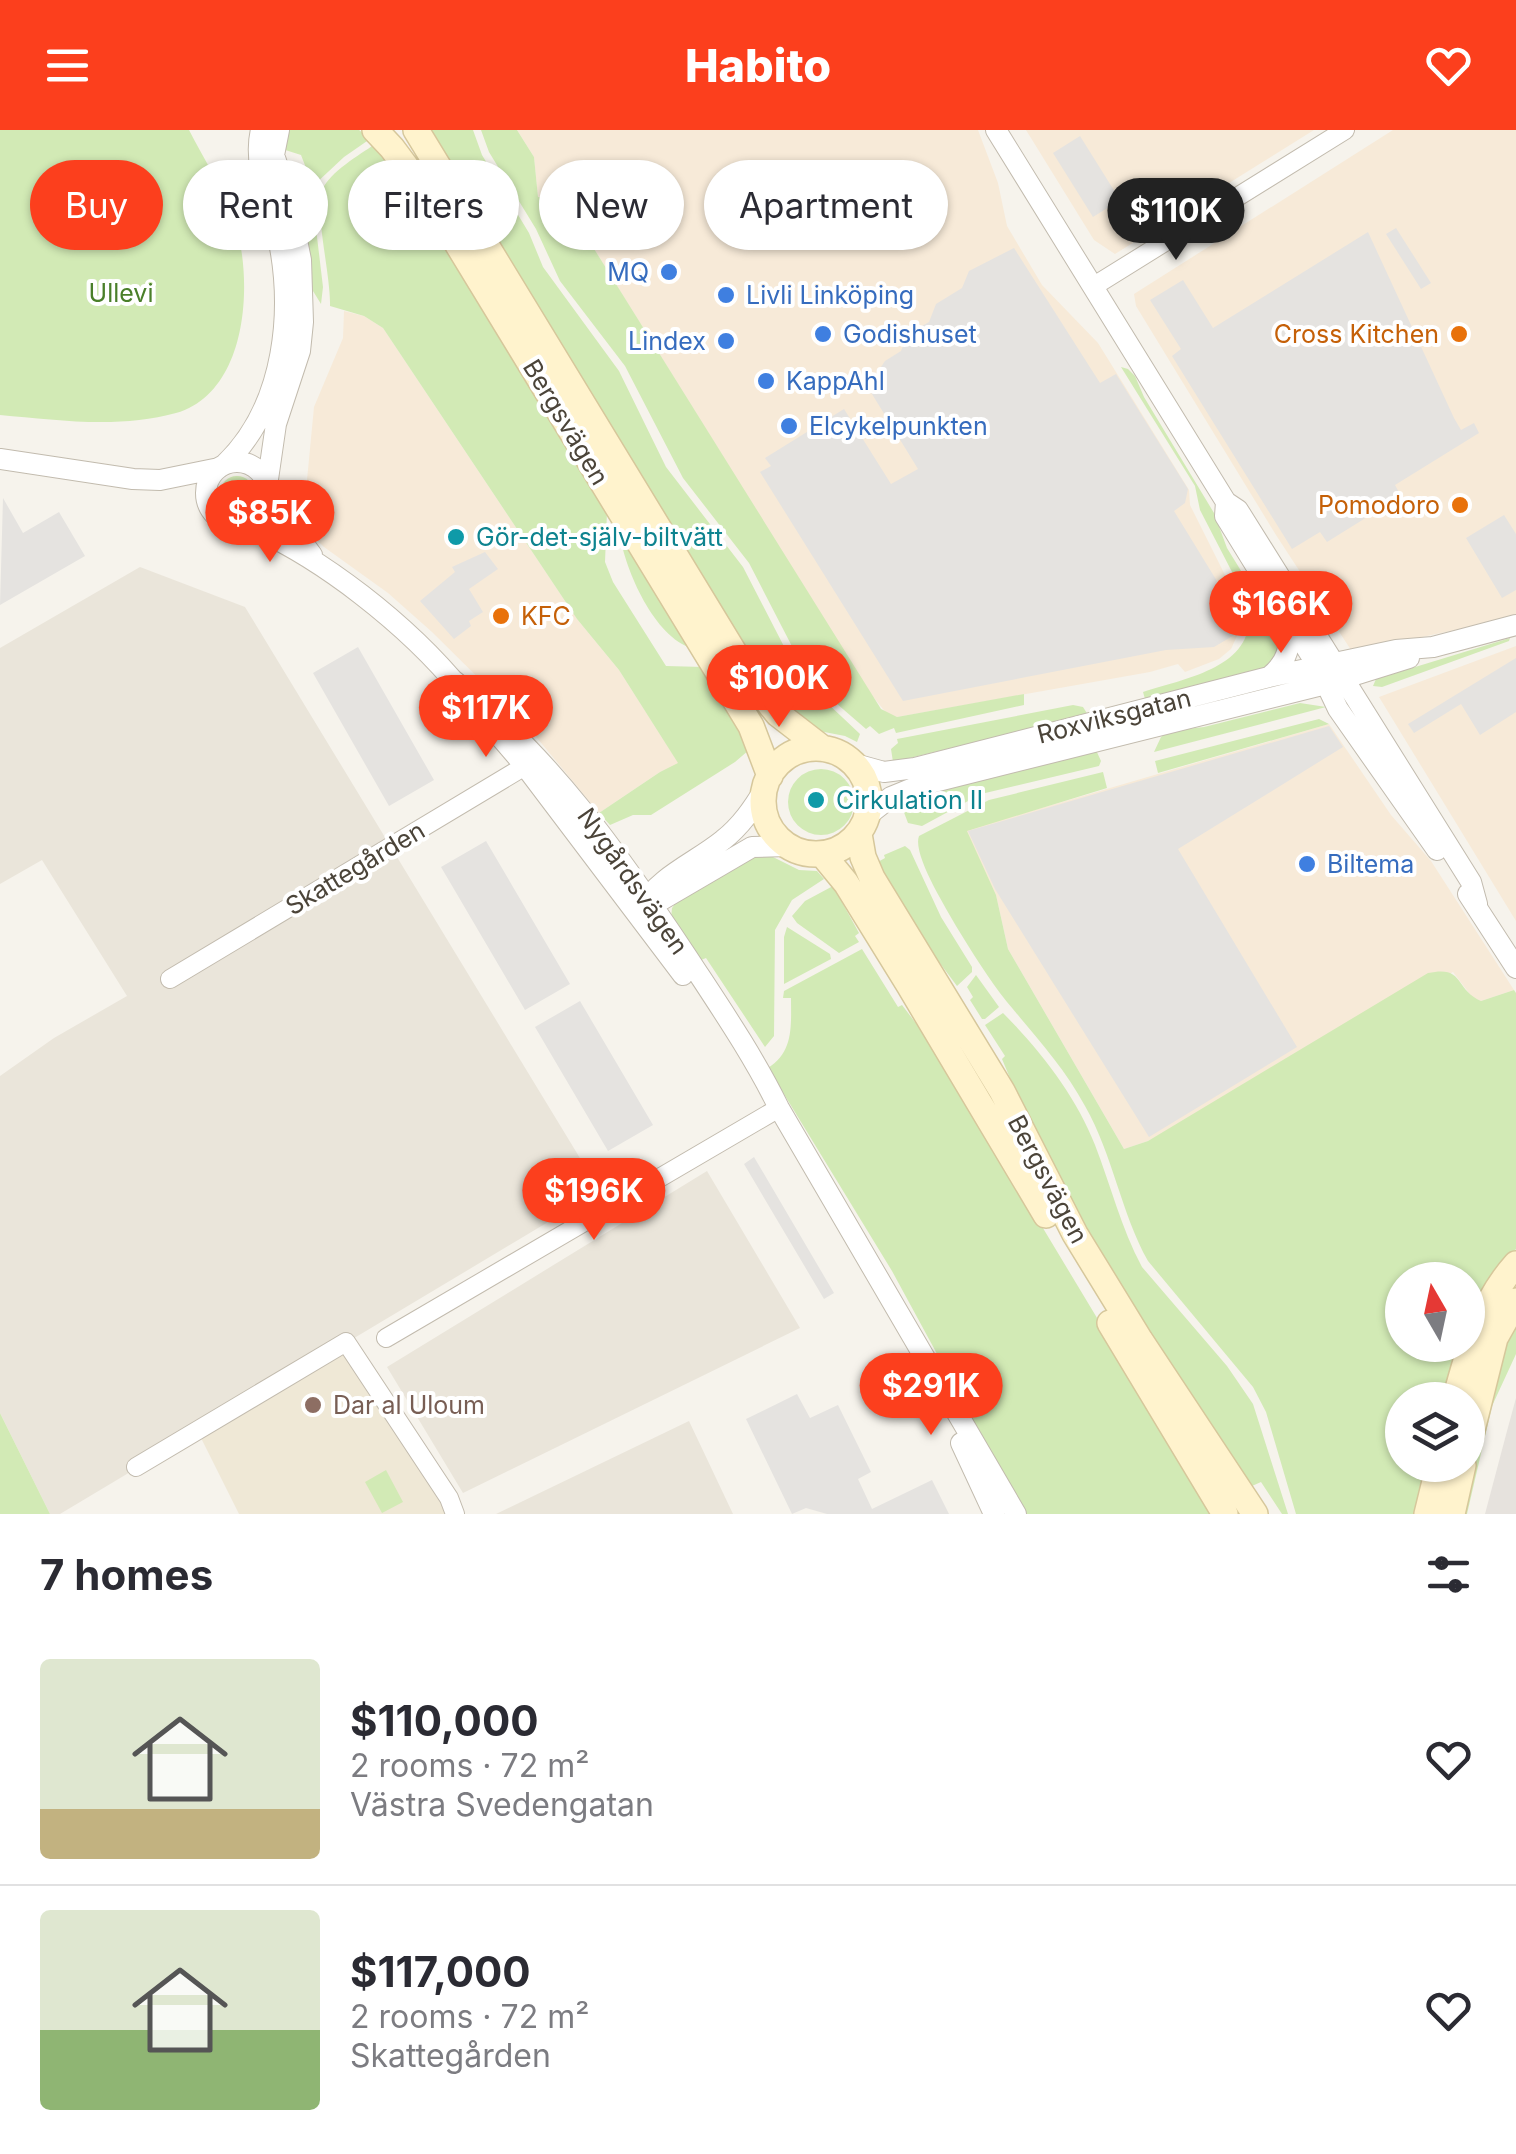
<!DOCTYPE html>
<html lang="en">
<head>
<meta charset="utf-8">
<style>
	body { margin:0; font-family:Inter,sans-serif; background:#f2f2f3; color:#2b2b33; height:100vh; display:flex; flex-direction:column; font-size:38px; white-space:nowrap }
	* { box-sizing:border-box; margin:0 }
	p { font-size:32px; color:#7c7c81 }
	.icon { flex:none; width:55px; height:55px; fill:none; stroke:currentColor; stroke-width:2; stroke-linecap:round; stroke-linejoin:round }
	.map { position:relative; height:1384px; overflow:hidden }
	.side { display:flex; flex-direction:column; background:#fff; flex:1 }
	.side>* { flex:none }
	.hud { position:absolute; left:30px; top:30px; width:1000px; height:90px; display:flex; gap:20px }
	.needle { width:65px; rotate:351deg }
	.controls { position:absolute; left:1385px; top:1132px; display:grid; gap:20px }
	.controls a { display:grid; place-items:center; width:100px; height:100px; border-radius:50%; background:#fff; box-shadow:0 2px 8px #0004; font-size:50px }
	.price { position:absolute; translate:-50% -85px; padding:0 22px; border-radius:35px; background:#fc3f1d; color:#fff; font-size:32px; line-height:65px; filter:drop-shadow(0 2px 5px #0008) }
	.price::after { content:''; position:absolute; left:50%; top:60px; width:30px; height:22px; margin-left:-15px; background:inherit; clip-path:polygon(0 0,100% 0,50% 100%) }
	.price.active { background:#222; color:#fff }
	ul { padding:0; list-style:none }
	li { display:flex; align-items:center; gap:30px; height:250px; padding:0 40px }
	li+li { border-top:2px solid #e1e1e2 }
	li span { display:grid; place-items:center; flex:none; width:280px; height:200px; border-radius:10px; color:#555 }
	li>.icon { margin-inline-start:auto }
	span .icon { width:120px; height:120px; fill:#fffc; stroke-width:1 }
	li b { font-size:42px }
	h2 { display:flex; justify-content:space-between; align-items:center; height:120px; padding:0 40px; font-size:42px }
	.tag { padding:0 35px; border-radius:45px; background:#fff; box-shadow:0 2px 8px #0004; font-size:35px; line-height:90px }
	.tag.active { background:#fc3f1d; color:#fff }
	header { display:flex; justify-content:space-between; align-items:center; height:130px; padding:0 40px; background:#fc3f1d; color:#fff; font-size:45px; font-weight:800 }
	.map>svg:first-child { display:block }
	.residential { fill:#eae5da }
	.commercial { fill:#f7ead8 }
	.industrial { fill:#e6e2dd }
	.education { fill:#efe8d6 }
	.green { fill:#d2eab5 }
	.parking { fill:#e5e3e0 }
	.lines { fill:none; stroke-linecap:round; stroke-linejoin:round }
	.minor-casing { stroke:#c2bbae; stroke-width:20 }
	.tertiary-casing { stroke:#c2bbae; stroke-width:22 }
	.secondary-casing { stroke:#d6c79b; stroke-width:28 }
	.minor { stroke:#fff; stroke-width:18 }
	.tertiary { stroke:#fff; stroke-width:20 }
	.secondary { stroke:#fff3cd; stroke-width:25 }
	.shop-dot { fill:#3f7fe0; stroke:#fff; stroke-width:4 }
	.food-dot { fill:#e8710a; stroke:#fff; stroke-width:4 }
	.culture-dot { fill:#0f9aa8; stroke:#fff; stroke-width:4 }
	.education-dot { fill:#8d6e63; stroke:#fff; stroke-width:4 }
	.labels { text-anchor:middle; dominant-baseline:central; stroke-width:8; stroke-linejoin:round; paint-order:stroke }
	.shop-label { font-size:25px; fill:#366cbe; stroke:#fff; text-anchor:start }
	.park-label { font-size:25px; fill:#4a7f2a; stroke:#fff }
	.food-label { font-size:25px; fill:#c56008; stroke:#fff; text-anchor:end }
	.street-label { font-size:25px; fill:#4b4439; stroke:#fff }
	.culture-label { font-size:25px; fill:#0d838f; stroke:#fff; text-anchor:start }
	.education-label { font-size:25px; fill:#785e54; stroke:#fff; text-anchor:start }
</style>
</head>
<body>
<header><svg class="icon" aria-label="menu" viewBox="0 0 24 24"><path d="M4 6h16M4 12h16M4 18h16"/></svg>Habito<svg class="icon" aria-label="heart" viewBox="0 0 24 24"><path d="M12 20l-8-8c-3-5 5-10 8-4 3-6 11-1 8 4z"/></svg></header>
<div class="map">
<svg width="1516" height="1384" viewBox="0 0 1516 1384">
	<rect width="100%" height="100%" fill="#f6f3ec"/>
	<path class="residential" d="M140 437 245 477 600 1061 60 1384H50L0 1283V946L54 908 127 866 42 730 0 754V518Z
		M707 1041 800 1198 463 1363 387 1237Z
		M689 1291 733 1384H496Z"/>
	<path class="commercial" d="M517 0H978L998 53 1007 96 1042 155 1098 213 1189 360 1190 375 1242 479V495L1231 519 1219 529 1185 542 1178 534 1150 542 897 587 887 584 870 563 563 69 538 67 534 27Z
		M1026 0H1314L1115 124 1094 110Z
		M1393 0H1516V487L1361 520H1351L1276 405 1136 176 1134 164Z
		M344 181 364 186 383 198 577 489 619 540 679 634 660 642 599 683 528 597 432 502 388 463 324 417 299 393 311 379 307 350 314 277 343 208Z
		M1516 516V791L1379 567Z
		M1329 594 1391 685 1431 731 1514 860 1481 871 1472 867 1453 842 1148 1011 1124 1019 1008 819 996 765 966 700Z"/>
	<path class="industrial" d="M1516 1268V1384H1485L1507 1301Z"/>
	<path class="education" d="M346 1212 416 1319 448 1384H239L197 1300Z"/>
	<path class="green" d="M0 0H189C204 29 223 59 234 89 254 149 249 262 176 283 119 299 57 290 0 285Z
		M286 0H359L370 9 344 27 313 56 301 25 279 18Z
		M427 0H473L482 25 529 103 543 137 619 241 666 337 743 437 792 532 806 553 860 604 857 612 845 606 814 600 778 570Z
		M481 0H517L534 27 538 67 563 69 881 579 897 587 1024 564V575L896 603 894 598 879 604 870 596 866 599 829 567 798 528 749 433 683 348 625 236 560 151 536 99 489 22Z
		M375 14 405 51 607 382 605 432 613 452 666 536 704 537 713 546 749 620 735 632 651 685H633L610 695 599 683 660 642 678 633 619 540 577 489 383 198 364 186 330 176C331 147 314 79 322 60 331 41 358 26 375 14Z
		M280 28 297 34 303 55 312 65 323 157 321 174 313 161Z
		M1121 237 1128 239 1135 246 1144 267 1214 383 1227 418 1275 496 1280 511 1275 531 1264 539 1145 569 1143 562C1189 547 1265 536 1246 469L1200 380 1195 356Z
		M220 363a17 17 0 1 1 34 0a17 17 0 1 1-34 0Z
		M620 405 692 518C655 508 625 440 620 405Z
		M1510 508 1509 511 1382 557 1373 556 1376 549Z
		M1300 573 1326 577 1154 622 1161 607 1169 601 1204 597Z
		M1073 575 1083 577 1088 585 893 632 891 619 898 613 897 609Z
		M1319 589 1329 594 1158 643 1155 631Z
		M1096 620 1101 631 1099 636 981 664 922 696 908 693 900 672Z
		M788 672a33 33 0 1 1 66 0a33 33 0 1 1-66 0Z
		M1103 642 1107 658 967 701 996 765 1008 819 1124 1019 1148 1011 1428 843C1465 835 1454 859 1481 871L1514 860 1516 863V1119L1503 1133 1468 1202V1150H1402V1215H1462L1447 1270H1402V1335H1431L1418 1384H1296L1266 1282 1253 1257 1148 1131C1121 1083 1113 1025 1085 976 1064 937 1035 906 1007 872 988 848 972 822 956 796 946 778 912 724 919 706L989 670Z
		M905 716 910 720 941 787 972 837V842L957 856 915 800 876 733 885 728 884 725Z
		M769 725 799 740 817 741 824 749 792 770 775 800 774 906 765 917 706 828 701 830 671 789 672 778 678 770 749 728Z
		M833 756 859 803 855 806 859 812 839 823 797 793 792 786 805 771Z
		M787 797 830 824 831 829 784 854V807Z
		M862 819 898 877 902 875 934 917 1215 1384H1024L892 1141 768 938C794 922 791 895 791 868H783L784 861Z
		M976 845 999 877 985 889H982L970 870 973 867 967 857Z
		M1003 883C1039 919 1076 966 1095 1015 1111 1056 1121 1098 1142 1137L1227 1236 1253 1274 1288 1384H1282L1261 1352 1252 1356 1242 1348C1153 1214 1063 1078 1002 929L1005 926 985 895Z
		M1516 1189V1224L1492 1276 1467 1384H1458L1479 1321 1490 1274 1491 1249Z
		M0 1283 50 1384H0Z
		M386 1340 403 1372 382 1383 365 1352Z"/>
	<path class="parking" d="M1080 6 1120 70 1093 87 1053 23Z
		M1396 98 1431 153 1421 159 1386 104Z
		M1368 102 1454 288 1461 300 1474 293 1479 303 1395 355 1401 366 1327 412 1320 402 1292 419 1172 226 1181 219 1150 170 1183 150 1213 198Z
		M1014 118 1100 253 1116 244 1188 359 1185 373 1174 381 1239 487 1230 493 1236 504 1214 517 1166 520 903 571 760 342 771 336 765 328 844 279 891 354 918 339 864 251 877 243 885 231 901 221 908 204 929 192 936 174 962 158 969 141Z
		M3 368 23 403 59 382 85 426 0 475Z
		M1504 385 1516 404V460L1502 468 1466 408Z
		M485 422 498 439 469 459 483 482 469 491 471 496 454 509 420 471 455 442 452 437Z
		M358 517 434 650 389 676 313 543Z
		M1516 528V582L1480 605 1461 574 1414 603 1408 594Z
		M1329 596 1343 617 1178 719 1297 917 1149 1007 995 759 968 701Z
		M486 711 570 854 525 880 441 737Z
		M580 871 653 995 608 1021 535 897Z
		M754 1027 834 1163 824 1169 744 1034Z
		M797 1264 810 1288 838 1275 871 1342 858 1349 872 1379 932 1350 949 1384H827L806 1378 792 1384 746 1289Z"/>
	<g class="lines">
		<g class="minor-casing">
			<path id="minor" d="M1094 156 1345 0
				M170 849 535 630
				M386 1208 779 978
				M136 1337 346 1212 449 1368 455 1384"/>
		</g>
		<g class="tertiary-casing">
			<path id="tertiary" d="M996 0 1226 372 1238 380 1471 752 1477 774
				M0 329 133 349 160 350 219 338
				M206 363a31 31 0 1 1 62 0a31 31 0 1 1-62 0Z
				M224 335C286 276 295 178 276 98 268 67 253 32 261 0
				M267 356 276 294 300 221 303 192 301 130 288 66 274 25 279 0
				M268 366 312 425
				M1226 372 1225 386 1318 537 1338 579 1437 720
				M243 394C320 425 409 496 462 561
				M1269 547C1289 531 1291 515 1288 490
				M453 550C551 627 620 726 688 828 720 877 753 925 779 978L1016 1384
				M483 587 525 636 683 845
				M855 634 884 642 915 638 1269 547 1396 520 1433 517 1516 495
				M868 685 891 667 918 656 1326 554 1409 528
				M1468 764 1516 838
				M641 777C659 746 696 732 723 710 741 696 753 678 764 660
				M646 779 752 717 787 716
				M961 1313 994 1384"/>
		</g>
		<g class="secondary-casing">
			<path id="secondary" d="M375 0 392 18 430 69 751 596 770 646
				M416 0 754 555 778 584 822 618
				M763 671a53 53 0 1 1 106 0a53 53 0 1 1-106 0Z
				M859 704 863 727 872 748 1002 961 1075 1104 1140 1210 1255 1384
				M823 725 846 753 909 855 1046 1085
				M1110 1193 1225 1384
				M1455 1270C1468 1221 1482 1172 1516 1134
				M1468 1316 1495 1208 1516 1171
				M1427 1384 1439 1335
				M1452 1384 1463 1335"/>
		</g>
		<use href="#minor" class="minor"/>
		<use href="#tertiary" class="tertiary"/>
		<use href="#secondary" class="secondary"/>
	</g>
	<g class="shop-dot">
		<circle cx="669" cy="142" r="10"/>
		<circle cx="726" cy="165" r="10"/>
		<circle cx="823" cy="204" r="10"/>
		<circle cx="726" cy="211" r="10"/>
		<circle cx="766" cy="251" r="10"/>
		<circle cx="789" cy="296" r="10"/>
		<circle cx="1307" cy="734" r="10"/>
	</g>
	<g class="food-dot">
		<circle cx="1459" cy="204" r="10"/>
		<circle cx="1460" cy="375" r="10"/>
		<circle cx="501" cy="486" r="10"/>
	</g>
	<g class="culture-dot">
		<circle cx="456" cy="407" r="10"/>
		<circle cx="816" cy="670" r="10"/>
	</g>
	<circle class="education-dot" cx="313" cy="1275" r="10"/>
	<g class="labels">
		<g class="shop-label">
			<text x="649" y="142" text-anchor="end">MQ</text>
			<text x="746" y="165">Livli Linköping</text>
			<text x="843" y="204">Godishuset</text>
			<text x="706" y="211" text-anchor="end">Lindex</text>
			<text x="786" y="251">KappAhl</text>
			<text x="809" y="296">Elcykelpunkten</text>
			<text x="1327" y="734">Biltema</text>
		</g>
		<g class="park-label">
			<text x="121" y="163">Ullevi</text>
		</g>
		<g class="food-label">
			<text x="1439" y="204">Cross Kitchen</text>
			<text x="1440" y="375">Pomodoro</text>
			<text x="521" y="486" text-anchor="start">KFC</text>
		</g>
		<g class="street-label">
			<text transform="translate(566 292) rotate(59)">Bergsvägen</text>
			<text transform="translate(1114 586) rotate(-14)">Roxviksgatan</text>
			<text transform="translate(355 738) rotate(-31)">Skattegården</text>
			<text transform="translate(633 751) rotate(55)">Nygårdsvägen</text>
			<text transform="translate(1048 1049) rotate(62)">Bergsvägen</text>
		</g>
		<g class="culture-label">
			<text x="476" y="407">Gör-det-själv-biltvätt</text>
			<text x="836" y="670">Cirkulation II</text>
		</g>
		<g class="education-label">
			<text x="333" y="1275">Dar al Uloum</text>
		</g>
	</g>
</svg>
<div class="controls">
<a><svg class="needle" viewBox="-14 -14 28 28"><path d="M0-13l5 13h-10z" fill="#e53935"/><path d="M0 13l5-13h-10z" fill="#7c7c81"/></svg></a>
<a><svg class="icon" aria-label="layers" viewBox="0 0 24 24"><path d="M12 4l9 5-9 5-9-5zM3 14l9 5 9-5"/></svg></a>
</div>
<b class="price active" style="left:1176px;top:133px">$110K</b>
<b class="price" style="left:270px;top:435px">$85K</b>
<b class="price" style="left:1281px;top:526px">$166K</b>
<b class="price" style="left:779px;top:600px">$100K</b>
<b class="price" style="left:486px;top:630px">$117K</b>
<b class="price" style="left:594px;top:1113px">$196K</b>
<b class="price" style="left:931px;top:1308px">$291K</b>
<div class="hud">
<a class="tag active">Buy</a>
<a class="tag">Rent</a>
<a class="tag">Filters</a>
<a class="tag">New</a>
<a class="tag">Apartment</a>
</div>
</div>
<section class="side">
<h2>7 homes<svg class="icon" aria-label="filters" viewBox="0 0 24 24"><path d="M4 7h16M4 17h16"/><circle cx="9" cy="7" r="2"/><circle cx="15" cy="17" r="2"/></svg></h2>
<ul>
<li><span style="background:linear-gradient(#dfe7d0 75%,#c2b280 0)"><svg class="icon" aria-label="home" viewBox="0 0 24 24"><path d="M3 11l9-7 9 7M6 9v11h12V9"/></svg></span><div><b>$110,000</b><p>2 rooms · 72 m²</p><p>Västra Svedengatan</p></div><svg class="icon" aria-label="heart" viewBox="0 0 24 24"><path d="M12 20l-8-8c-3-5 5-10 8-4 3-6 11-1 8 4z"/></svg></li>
<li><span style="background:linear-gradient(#dfe7d0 60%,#8fb573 0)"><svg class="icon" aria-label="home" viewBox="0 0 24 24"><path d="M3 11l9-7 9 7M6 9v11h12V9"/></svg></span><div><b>$117,000</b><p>2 rooms · 72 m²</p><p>Skattegården</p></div><svg class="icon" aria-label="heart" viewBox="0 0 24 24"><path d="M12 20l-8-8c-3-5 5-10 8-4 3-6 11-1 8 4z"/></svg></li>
</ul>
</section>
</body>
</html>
